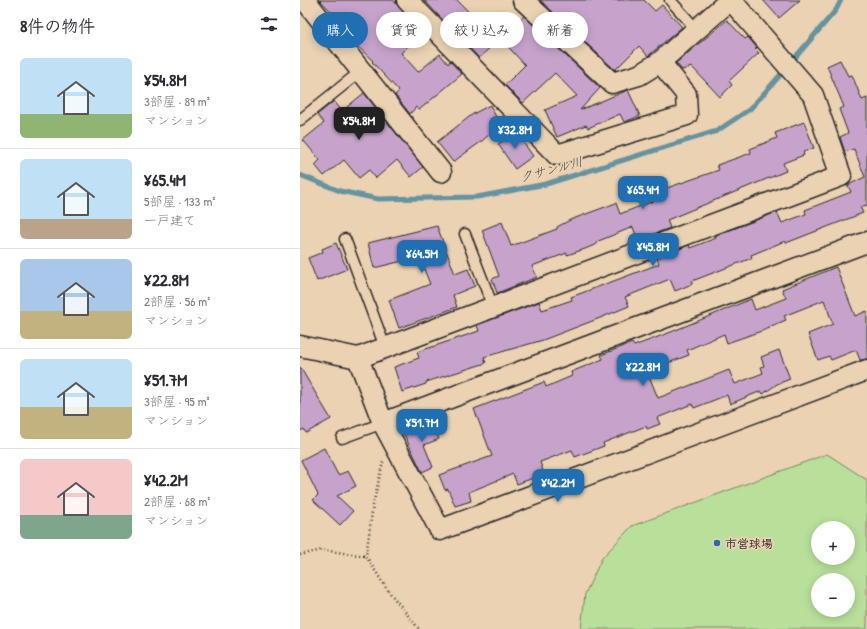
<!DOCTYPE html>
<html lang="ja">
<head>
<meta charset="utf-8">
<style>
	body { margin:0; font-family:"Patrick Hand","Klee One",sans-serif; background:#f7f7f7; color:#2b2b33; height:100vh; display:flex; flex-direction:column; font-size:15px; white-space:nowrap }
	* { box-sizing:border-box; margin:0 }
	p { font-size:13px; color:#7c7c81 }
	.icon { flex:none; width:22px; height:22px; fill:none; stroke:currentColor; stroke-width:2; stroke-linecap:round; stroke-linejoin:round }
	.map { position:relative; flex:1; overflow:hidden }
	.drawer { display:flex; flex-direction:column; background:#fff; width:300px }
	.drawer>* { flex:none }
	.banner { position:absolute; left:12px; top:12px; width:380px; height:36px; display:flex; gap:8px }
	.buttons { position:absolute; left:511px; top:521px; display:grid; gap:8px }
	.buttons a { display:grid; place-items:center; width:44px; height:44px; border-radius:50%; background:#fff; box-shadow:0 2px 10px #0003; font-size:20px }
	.price { position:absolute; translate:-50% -34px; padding:0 9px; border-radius:8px; background:#1f6fb2; color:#fff; font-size:13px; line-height:26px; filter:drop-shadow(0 1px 2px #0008) }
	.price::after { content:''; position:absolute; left:50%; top:24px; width:12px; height:9px; margin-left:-6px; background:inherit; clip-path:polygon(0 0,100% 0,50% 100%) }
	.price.current { background:#222; color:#fff }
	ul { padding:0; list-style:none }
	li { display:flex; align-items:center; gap:12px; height:100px; padding:0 20px }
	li+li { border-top:1px solid #e1e1e2 }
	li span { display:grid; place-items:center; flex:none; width:112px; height:80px; border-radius:6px; color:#555 }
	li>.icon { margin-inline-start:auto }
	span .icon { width:48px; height:48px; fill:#fffc; stroke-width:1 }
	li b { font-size:17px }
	h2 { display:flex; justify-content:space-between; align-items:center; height:48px; padding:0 20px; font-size:17px }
	.tag { padding:0 14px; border-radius:18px; background:#fff; box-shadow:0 2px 10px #0003; font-size:14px; line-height:36px }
	.tag.current { background:#1f6fb2; color:#fff }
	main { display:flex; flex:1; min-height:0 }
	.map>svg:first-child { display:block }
	.green { fill:#b9e09b; stroke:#728663; fill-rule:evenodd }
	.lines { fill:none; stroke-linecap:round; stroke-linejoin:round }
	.stream { stroke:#65939f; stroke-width:5 }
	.building { fill:#c7a3cc; stroke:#2b2b2b }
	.service-casing { stroke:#2b2b2b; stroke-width:13 }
	.minor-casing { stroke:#2b2b2b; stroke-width:23 }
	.path { stroke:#2b2b2b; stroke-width:2.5; stroke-dasharray:1 3; stroke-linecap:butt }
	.service { stroke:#ead2b2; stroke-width:10 }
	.minor { stroke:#ead2b2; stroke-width:20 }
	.poi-dot { fill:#1f6fb2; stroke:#ead2b2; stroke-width:1.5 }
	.labels { text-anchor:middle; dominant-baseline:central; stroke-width:3.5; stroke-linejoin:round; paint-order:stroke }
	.poi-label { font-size:12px; font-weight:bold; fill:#2b2b2b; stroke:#ead2b2; text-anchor:start }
	.water-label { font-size:13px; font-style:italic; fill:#3a4548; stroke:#ead2b2 }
</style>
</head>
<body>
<main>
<section class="drawer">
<h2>8件の物件<svg class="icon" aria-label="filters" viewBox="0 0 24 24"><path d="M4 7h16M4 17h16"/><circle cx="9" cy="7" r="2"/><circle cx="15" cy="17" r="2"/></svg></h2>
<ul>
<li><span style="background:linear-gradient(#bfe0f5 70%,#8fb573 0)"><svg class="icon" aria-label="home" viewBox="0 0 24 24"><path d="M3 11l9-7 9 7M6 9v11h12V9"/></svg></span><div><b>¥54.8M</b><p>3部屋 · 89 m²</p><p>マンション</p></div></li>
<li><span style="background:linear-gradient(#bfe0f5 75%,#b9a48a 0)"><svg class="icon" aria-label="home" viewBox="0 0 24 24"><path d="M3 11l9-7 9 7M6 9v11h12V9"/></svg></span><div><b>¥65.4M</b><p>5部屋 · 133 m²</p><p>一戸建て</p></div></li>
<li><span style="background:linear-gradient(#a9c7e8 65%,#c2b280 0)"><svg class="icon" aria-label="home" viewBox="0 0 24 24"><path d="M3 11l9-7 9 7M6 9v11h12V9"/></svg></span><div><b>¥22.8M</b><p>2部屋 · 56 m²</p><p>マンション</p></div></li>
<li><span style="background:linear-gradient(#bfe0f5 60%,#c2b280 0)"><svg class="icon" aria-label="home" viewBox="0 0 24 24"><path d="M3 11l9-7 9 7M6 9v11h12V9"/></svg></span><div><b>¥51.7M</b><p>3部屋 · 95 m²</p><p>マンション</p></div></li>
<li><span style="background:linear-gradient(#f6c9c9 70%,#7fa58c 0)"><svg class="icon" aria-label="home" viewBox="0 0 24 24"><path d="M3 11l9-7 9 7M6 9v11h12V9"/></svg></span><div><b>¥42.2M</b><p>2部屋 · 68 m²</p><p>マンション</p></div></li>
</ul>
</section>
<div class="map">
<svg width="567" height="629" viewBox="0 0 567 629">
	<rect width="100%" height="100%" fill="#ead2b2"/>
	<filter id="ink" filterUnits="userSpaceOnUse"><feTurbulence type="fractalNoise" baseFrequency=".025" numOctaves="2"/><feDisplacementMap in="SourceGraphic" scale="8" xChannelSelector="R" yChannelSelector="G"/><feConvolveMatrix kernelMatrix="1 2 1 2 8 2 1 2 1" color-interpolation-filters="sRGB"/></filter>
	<g filter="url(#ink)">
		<path class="green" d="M527 454 567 480V629H281L285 594 302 558 332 526ZM518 528H548V558H518ZM518 580H548V610H518Z"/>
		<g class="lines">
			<path class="stream" d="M493 60 536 10 541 0
				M0 175 40 191 78 199 177 197 246 184 417 131 450 109 483 72"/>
		</g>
		<path class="building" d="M20 0H93L122 33 101 53 118 72 140 54 148 64 150 61 162 74 119 110 116 107 110 114 95 95 99 91 72 62 73 61 51 40 42 29 45 26Z
			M124 0H157L197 41 179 58Z
			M240 0H344L355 11 362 5 382 27 348 56 339 46 315 70Z
			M463 0H500L479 18Z
			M224 16 300 88 280 110 328 90 340 116 324 122 320 114 288 128 286 125 257 137 245 110 277 96 255 73 223 103 205 85 225 65 200 38Z
			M427 20 445 39 448 37 457 48 455 49 459 53 429 81 432 85 420 97 392 67 382 70 376 63Z
			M540 60 548 76 552 75 562 100 567 98V205L560 207 563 213 486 243 485 241 451 255 452 258 392 281V284L375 291 370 279 325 297 329 306 300 318 243 340 184 357 186 363 126 382V384L102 392 94 367 119 358 117 352 179 331 177 325 239 302 242 310 272 300 271 297 359 264 357 258 389 245 390 248 416 238 415 236 477 212 482 223 506 214 505 210 551 192 548 185 565 177 554 149 545 152 540 137 548 133 539 109 544 107 527 66Z
			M64 93 123 167 111 177 97 160 76 178 69 170 59 178 44 160 24 176 15 165 20 160 3 140 24 123 17 115 34 101 42 111Z
			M190 105 200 125 182 141 153 162 137 142 173 114Z
			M504 122 514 148 503 152 504 155 483 163 486 171 367 220 370 228 348 236 347 234 337 238 333 227 296 242 297 244 285 249 267 255V253L232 266 237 277 197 293 192 279 199 276 182 230 202 222 211 246 257 229V227L270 220 316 203 320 214 361 198 358 191 419 170 417 165 451 153 450 149 477 138 475 133Z
			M216 132 233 156 215 169 198 144Z
			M137 226 155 274 168 269 175 286 153 295 157 307 99 328 89 300 130 284 119 257 74 268 68 243Z
			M36 243 47 269 17 281 8 258 23 252 22 249Z
			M536 267 555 316 567 311V359L560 360 556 350 531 360 529 356 518 360 508 334 533 324 524 300 484 316 486 320 469 327 470 328 427 343 424 334 387 350 389 355 347 371 358 398 429 370 435 384 463 373 461 367 464 366 461 357 479 350 490 379 477 384 463 394 461 391 430 404 427 395 394 408 392 404 357 418 360 424 347 429 346 426 303 443 304 446 275 457 272 450 240 462 244 474 217 484 213 474 169 492 171 501 155 506 148 489 145 490 139 475 192 456 174 409 244 382 246 387 272 376 271 372 303 359 301 355 332 343 334 346 371 332 451 299 455 310 486 298 482 289Z
			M0 367 31 419 6 433 4 429 0 431Z
			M132 421 139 439 124 445 133 467 122 472 103 432Z
			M24 448 38 475 48 471 56 486 37 496 53 511 40 525 13 500 18 495 1 460Z"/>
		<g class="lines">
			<g class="service-casing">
				<path id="service" d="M370 0 397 30
					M0 120 61 71
					M165 234 193 307
					M45 239 85 347
					M42 438 83 423"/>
			</g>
			<g class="minor-casing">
				<path id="minor" d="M5 0 141 172
					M107 0 257 155 387 115 386 94 360 62
					M223 0 312 83 339 75 360 62 430 0
					M0 346 58 358 541 176 513 95 431 0
					M58 358 83 423 140 530 567 370
					M83 423 567 242"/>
			</g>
			<path class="path" d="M83 462 73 505 66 556 86 588 119 629
				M0 555 22 550 66 556"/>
			<use href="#service" class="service"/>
			<use href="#minor" class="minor"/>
		</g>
	</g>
	<circle class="poi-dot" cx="417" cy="543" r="4"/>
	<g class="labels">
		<g class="poi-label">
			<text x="425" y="543">市営球場</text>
		</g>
		<g class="water-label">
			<text transform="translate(251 169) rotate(-15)">クサンル川</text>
		</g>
	</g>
</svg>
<div class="buttons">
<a>+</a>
<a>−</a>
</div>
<b class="price current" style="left:59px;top:141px">¥54.8M</b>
<b class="price" style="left:215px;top:150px">¥32.8M</b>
<b class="price" style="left:343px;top:210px">¥65.4M</b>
<b class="price" style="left:353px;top:267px">¥45.8M</b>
<b class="price" style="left:122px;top:274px">¥64.5M</b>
<b class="price" style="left:343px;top:387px">¥22.8M</b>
<b class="price" style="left:122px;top:443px">¥51.7M</b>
<b class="price" style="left:258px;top:503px">¥42.2M</b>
<div class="banner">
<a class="tag current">購入</a>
<a class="tag">賃貸</a>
<a class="tag">絞り込み</a>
<a class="tag">新着</a>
</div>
</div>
</main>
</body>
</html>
